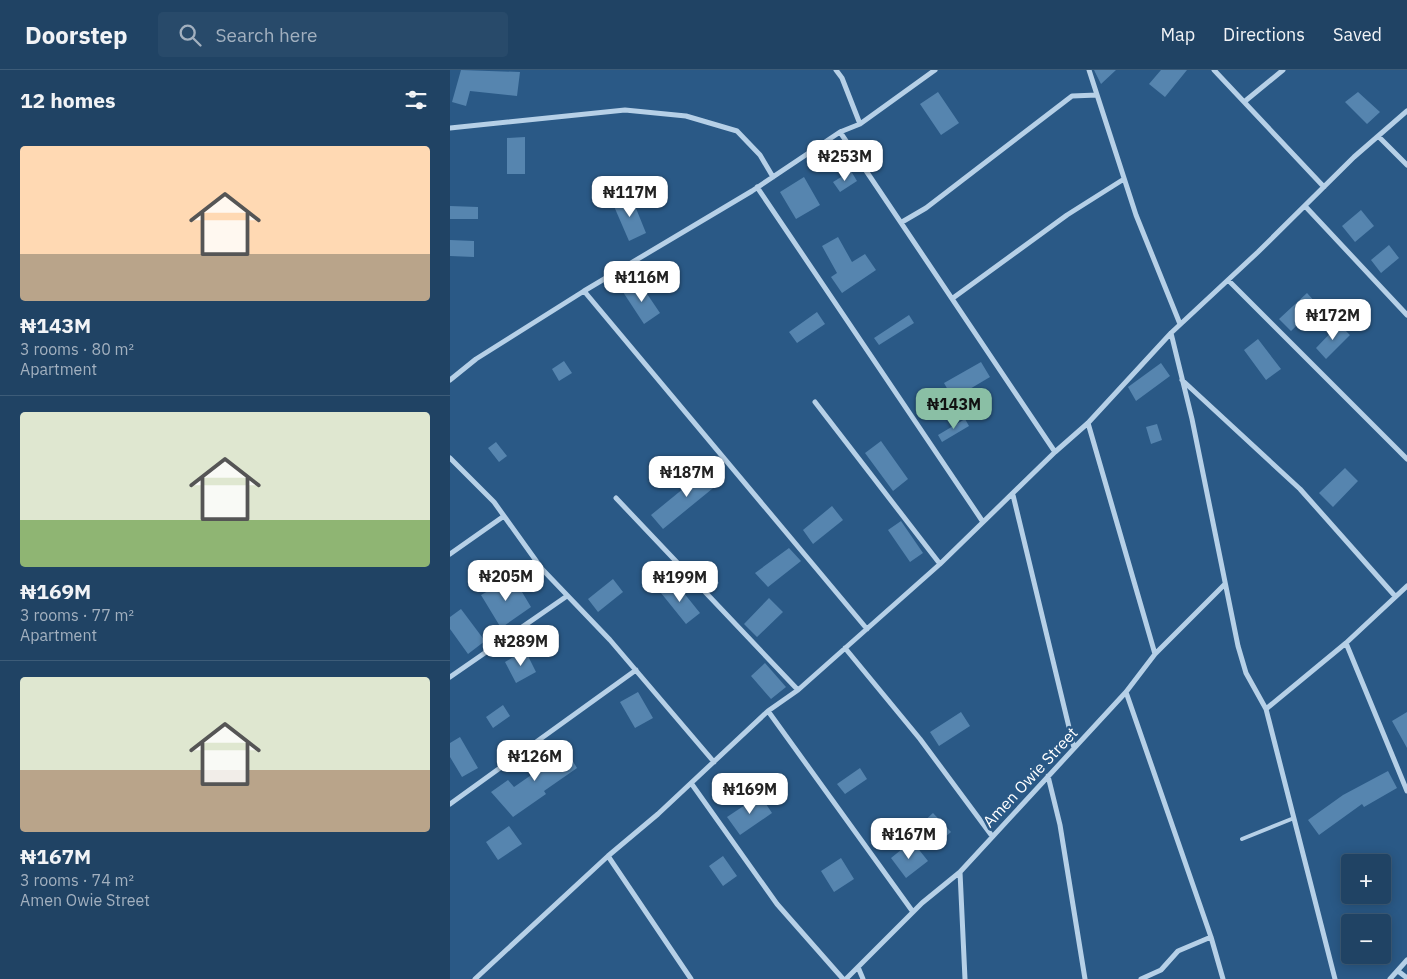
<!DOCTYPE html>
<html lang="en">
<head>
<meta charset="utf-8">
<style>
	body { margin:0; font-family:"IBM Plex Sans",sans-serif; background:#284a6a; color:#f1f3f6; height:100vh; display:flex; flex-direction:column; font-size:19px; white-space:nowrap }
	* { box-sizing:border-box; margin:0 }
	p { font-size:16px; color:#a2b0bf }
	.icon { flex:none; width:28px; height:28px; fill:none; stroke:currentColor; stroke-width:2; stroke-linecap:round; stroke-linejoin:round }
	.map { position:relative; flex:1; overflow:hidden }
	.details { display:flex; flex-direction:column; background:#204364; width:450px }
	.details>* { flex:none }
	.fabs { position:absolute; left:891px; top:784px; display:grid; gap:10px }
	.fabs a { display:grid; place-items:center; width:50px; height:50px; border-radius:5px; background:#204364; box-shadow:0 2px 12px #0003,0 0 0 1px #3d5c78; font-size:25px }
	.price { position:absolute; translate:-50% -42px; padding:0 11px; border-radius:10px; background:#fff; color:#222; font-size:16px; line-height:32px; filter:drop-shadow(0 1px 2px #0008) }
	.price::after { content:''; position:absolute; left:50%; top:30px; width:15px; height:11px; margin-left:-8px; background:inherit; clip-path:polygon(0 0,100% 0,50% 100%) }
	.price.current { background:#8abfa5; color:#111 }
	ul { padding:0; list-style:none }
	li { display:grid; align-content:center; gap:10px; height:265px; padding:0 20px }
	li+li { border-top:1px solid #3d5c78 }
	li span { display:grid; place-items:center; height:155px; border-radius:5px; color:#555 }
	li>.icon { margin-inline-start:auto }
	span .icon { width:90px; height:90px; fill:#fffc; stroke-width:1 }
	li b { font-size:21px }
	h2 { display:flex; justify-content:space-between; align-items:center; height:60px; padding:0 20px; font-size:21px }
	header { display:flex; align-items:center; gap:30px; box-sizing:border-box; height:70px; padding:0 25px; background:#204364; border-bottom:1px solid #3d5c78 }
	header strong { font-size:24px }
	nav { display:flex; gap:28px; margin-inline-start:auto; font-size:18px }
	.search { width:350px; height:45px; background:#284a6a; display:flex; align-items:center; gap:12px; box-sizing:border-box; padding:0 18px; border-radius:5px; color:#a2b0bf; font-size:19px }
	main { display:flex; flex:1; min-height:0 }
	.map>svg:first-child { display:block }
	.building { fill:#5685af }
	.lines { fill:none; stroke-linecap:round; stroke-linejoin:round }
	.lane { stroke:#b6d0e7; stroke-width:4 }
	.street { stroke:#b6d0e7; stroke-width:5 }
	.labels { text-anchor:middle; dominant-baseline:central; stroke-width:5; stroke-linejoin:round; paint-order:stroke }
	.street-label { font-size:16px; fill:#fff; stroke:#2a5986 }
</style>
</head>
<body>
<header>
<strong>Doorstep</strong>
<div class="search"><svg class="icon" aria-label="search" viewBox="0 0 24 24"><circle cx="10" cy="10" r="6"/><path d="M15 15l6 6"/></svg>Search here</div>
<nav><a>Map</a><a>Directions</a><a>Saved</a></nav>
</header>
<main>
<section class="details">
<h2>12 homes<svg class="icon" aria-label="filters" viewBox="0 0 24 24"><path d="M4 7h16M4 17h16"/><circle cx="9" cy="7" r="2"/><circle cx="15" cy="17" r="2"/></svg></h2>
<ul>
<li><span style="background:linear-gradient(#ffd9b3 70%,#b9a48a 0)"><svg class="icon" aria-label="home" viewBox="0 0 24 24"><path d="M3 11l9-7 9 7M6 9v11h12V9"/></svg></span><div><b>₦143M</b><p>3 rooms · 80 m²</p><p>Apartment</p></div></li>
<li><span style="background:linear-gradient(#dfe7d0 70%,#8fb573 0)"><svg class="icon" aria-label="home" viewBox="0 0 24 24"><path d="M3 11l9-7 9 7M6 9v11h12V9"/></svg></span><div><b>₦169M</b><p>3 rooms · 77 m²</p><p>Apartment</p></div></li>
<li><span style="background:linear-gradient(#dfe7d0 60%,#b9a48a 0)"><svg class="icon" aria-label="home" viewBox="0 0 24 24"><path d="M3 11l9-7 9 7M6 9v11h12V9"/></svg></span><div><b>₦167M</b><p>3 rooms · 74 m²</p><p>Amen Owie Street</p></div></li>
</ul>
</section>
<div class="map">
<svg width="957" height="909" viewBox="0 0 957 909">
	<rect width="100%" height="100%" fill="#2a5986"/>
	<path class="building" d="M11 0 70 2 67 26 20 21 16 36 2 32Z
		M644 0H666L651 14Z
		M711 0H737L715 27 699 14Z
		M488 22 509 53 491 65 470 34Z
		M908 22 930 42 917 54 895 32Z
		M75 67V104H57V68Z
		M401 101 407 111 390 122 383 112Z
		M354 107 370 135 346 149 330 122Z
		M181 126 196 163 179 171 163 134Z
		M0 136 28 137V149H0Z
		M911 140 924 156 905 172 892 156Z
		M388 167 402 192 415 184 426 200 392 223 381 207 387 203 372 176Z
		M0 170 24 171V187L0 186Z
		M939 175 949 188 931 203 921 190Z
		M189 212 210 243 194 254 173 222Z
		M857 223 868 235 841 261 829 249Z
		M367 242 375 254 347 273 339 262Z
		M459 245 464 253 429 275 424 268Z
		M889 254 900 265 876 289 866 278Z
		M808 269 831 299 816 310 794 280Z
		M114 291 122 303 109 311 102 299Z
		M531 292 540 307 503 329 494 313Z
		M711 293 720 306 686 331 678 317Z
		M515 349 519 356 492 372 488 365Z
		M707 354 712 370 701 374 696 357Z
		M431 371 458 409 443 421 415 383Z
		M46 372 57 386 49 392 38 378Z
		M261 396 273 410 213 459 201 445Z
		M895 398 908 411 883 437 869 423Z
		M382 436 393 450 363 474 353 460Z
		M451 451 473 483 460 492 438 460Z
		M339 478 351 491 318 517 305 503Z
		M254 493 269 513 263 518 248 498Z
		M63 507 81 537 51 558 31 525Z
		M163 509 173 522 148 542 138 529Z
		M225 512 250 543 236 554 211 523Z
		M319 528 333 542 307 567 294 554Z
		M11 539 35 571 18 584 0 559V547Z
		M75 580 86 602 66 613 55 592Z
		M315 593 336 617 321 629 301 606Z
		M188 622 203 648 185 658 170 632Z
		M53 635 60 646 43 658 36 647Z
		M511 642 520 656 489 676 480 662Z
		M957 642V678L942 651Z
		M10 667 28 698 12 707 0 687V673Z
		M113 675 127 698 94 721 96 724 63 747 41 722 58 710 64 717 87 701 83 696Z
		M410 698 417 709 395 724 387 714Z
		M938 701 947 718 914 737 912 734 869 765 858 750 893 725Z
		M310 725 322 743 290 765 277 747Z
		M483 743 501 762 488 773 471 754Z
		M59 756 72 774 48 790 36 772Z
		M462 771 478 791 456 808 441 788Z
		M273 786 287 806 273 816 259 796Z
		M391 788 404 809 384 822 371 801Z"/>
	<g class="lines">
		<path class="lane" d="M792 769 844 748"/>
		<path class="street" d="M386 0 392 8 410 54
			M639 0 686 145 730 254
			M764 0 874 117
			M794 32 833 0
			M0 58 175 40 236 46 287 61 310 85 323 107
			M390 62 605 382
			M928 66 957 95
			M307 117 533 452
			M855 136 957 245
			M452 152 476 138 622 26 647 25
			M778 210 957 389
			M134 221 417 559
			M503 228 617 145 674 109
			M721 263 742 349 788 576 796 603 816 639 885 909
			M0 310 26 289 134 221 302 121 390 62 410 54 485 0
			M732 310 850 419 945 526
			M365 332 490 494
			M638 353 705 584
			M0 388 44 432 92 499 160 570 264 692
			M563 425 624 678
			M166 428 348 620
			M0 484 54 446
			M896 573 957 721
			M395 578 470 669 542 766
			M0 607 117 526
			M676 622 761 867 773 909
			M816 639 896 573 957 516
			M318 641 463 842
			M598 706 610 755 635 909
			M241 713 327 834 393 909
			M0 734 186 600
			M158 786 241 909
			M510 802 515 909
			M408 897 413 909
			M948 901 957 908
			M25 909 158 786 208 744 318 641 348 620 490 494 605 382 638 353 721 263 808 182 904 87 957 41
			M396 909 472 833 510 802 676 622 705 584 774 515
			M691 909 711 900 728 881 761 867
			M940 909 957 890"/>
	</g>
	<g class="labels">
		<g class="street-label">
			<text transform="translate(580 707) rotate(-47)">Amen Owie Street</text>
		</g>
	</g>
</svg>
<div class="fabs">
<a>+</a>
<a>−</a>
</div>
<b class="price" style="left:395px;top:112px">₦253M</b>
<b class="price" style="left:180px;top:148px">₦117M</b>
<b class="price" style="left:192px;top:233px">₦116M</b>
<b class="price" style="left:883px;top:271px">₦172M</b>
<b class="price current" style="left:504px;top:360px">₦143M</b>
<b class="price" style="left:237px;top:428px">₦187M</b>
<b class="price" style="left:56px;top:532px">₦205M</b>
<b class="price" style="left:230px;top:533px">₦199M</b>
<b class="price" style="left:71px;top:597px">₦289M</b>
<b class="price" style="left:85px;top:712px">₦126M</b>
<b class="price" style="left:300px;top:745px">₦169M</b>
<b class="price" style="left:459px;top:790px">₦167M</b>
</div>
</main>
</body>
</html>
